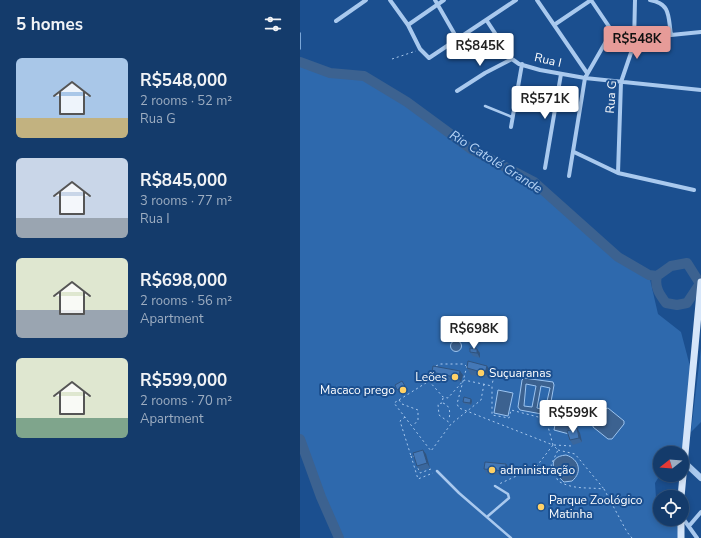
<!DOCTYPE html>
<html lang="en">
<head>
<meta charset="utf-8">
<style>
	body { margin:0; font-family:"Nunito Sans",sans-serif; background:#1d4271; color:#f1f3f6; height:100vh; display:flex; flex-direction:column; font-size:15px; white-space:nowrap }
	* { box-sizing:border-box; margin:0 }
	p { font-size:13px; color:#9dadc1 }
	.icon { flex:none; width:22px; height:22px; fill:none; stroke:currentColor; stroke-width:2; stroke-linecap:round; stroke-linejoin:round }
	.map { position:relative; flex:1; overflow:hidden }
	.side { display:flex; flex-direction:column; background:#143b6b; width:300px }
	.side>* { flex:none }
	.needle { width:26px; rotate:253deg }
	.buttons { position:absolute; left:353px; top:446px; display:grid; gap:8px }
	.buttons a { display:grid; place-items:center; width:36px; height:36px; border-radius:50%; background:#143b6b; box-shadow:0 2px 6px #0003,0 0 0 1px #33557e; font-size:20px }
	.price { position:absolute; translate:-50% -34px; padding:0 9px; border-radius:4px; background:#fff; color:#222; font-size:13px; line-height:26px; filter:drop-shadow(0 1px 2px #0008) }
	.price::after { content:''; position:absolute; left:50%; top:24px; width:12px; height:9px; margin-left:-6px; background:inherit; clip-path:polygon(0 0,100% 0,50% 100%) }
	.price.selected { background:#e69b98; color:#111 }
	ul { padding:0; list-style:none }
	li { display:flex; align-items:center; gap:12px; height:100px; padding:0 16px }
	li span { display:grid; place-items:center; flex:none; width:112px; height:80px; border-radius:6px; color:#555 }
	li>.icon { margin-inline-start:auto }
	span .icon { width:48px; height:48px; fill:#fffc; stroke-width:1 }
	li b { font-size:17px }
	h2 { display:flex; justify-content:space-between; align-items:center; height:48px; padding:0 16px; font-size:17px }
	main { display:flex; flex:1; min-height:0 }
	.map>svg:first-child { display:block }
	.green { fill:#2e69ad }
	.water { fill:#3c6290; stroke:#9cc4f0; fill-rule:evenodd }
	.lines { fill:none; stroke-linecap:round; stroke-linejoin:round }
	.stream { stroke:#9cc4f0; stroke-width:1.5 }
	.river { stroke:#3c6290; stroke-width:10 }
	.path { stroke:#a9c9ee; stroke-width:1; stroke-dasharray:2 3; stroke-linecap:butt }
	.service { stroke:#a9c9ee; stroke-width:2.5 }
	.minor { stroke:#a9c9ee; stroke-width:4 }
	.tertiary { stroke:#a9c9ee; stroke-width:6 }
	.secondary { stroke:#d6e6fa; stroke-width:7 }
	.wall { fill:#3a679d }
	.shaded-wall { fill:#305480 }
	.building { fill:#4478b7; stroke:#305480 }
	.poi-dot { fill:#ffd166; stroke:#1b4f8f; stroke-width:1.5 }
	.labels { text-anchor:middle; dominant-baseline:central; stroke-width:4; stroke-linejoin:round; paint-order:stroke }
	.street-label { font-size:12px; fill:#fff; stroke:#1b4f8f }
	.poi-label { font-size:12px; fill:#fff; stroke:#1b4f8f; text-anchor:start }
	.water-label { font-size:13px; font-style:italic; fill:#b5d3f5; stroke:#1b4f8f }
</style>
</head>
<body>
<main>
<section class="side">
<h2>5 homes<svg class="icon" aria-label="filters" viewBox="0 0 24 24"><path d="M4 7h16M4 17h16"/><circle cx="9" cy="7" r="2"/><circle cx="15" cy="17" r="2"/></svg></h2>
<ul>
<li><span style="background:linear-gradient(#a9c7e8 75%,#c2b280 0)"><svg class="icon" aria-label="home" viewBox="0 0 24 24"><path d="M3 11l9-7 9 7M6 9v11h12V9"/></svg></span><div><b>R$548,000</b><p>2 rooms · 52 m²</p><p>Rua G</p></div></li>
<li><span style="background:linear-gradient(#c9d6e8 75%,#9aa5b1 0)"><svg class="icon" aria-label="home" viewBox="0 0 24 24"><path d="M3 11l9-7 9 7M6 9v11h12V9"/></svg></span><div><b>R$845,000</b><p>3 rooms · 77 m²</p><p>Rua I</p></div></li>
<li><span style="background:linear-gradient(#dfe7d0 65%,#9aa5b1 0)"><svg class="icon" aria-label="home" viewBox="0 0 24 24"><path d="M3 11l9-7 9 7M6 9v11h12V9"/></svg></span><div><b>R$698,000</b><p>2 rooms · 56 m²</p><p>Apartment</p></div></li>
<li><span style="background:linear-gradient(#dfe7d0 75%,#7fa58c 0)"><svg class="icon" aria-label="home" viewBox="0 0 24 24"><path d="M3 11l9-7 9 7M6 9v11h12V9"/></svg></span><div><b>R$599,000</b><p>2 rooms · 70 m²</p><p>Apartment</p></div></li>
</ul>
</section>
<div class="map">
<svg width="401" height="538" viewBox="0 0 401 538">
	<rect width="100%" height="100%" fill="#1b4f8f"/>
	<path class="green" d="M0 62 30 73 64 76 107 102 171 149 234 182 318 257 349 275 358 314 381 332 391 370 384 445 380 453H360V475L355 483 356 498 360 504V519H380L383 538H39L21 497 0 439Z
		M401 347V422L391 432 401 348Z"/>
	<path class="water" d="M150.5 346a5.5 5.5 0 1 1 11 0a5.5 5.5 0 1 1-11 0Z
		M224 378 253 382 254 385 249 413 247 415 220 410 218 407 222 380ZM226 384 236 386 232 407 224 406ZM241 386 250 388 245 410 237 408Z
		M198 390 213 393 208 416 194 413Z
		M308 408 324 421V424L312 439H308L293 427V424L305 409Z
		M257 414 273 418 269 434 254 430Z
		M266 455C279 459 283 472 272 481L264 482C254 473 245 457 266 455Z"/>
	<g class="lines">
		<path class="stream" d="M0 33V49"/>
		<path class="river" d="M0 62 30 73 64 76 107 102 171 149 234 182 318 257 349 275 357 276 371 266 387 263 401 285
			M357 276C354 287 360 295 366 303L377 305 387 303 399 285
			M0 439 21 497 39 538"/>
		<path class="path" d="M92 59 116 51
			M136 366 140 364H164L166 366
			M167 366 157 404 159 408 253 445 236 467 199 484
			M190 370 195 371 192 385
			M129 381 132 373
			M184 384 181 400 151 424 131 451 94 403 129 381 143 397 148 398 164 380C173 382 183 384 192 386V415L209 418 211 410 246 419 253 445 258 450 251 465 258 481C274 490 286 487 304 489L327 532 332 538
			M143 398 142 403 138 404 139 415 150 423
			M99 400 102 404 118 410V420L113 426
			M143 403C151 406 150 413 149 420
			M105 417 100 421 111 456H114
			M254 445 272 446
			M258 450 275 454 304 489
			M111 456 118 479 133 473
			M118 468 120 473 131 469"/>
		<path class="service" d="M185 106 212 117
			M137 471 159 493 211 538
			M188 516 209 498 208 494 195 486"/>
		<path class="minor" d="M90 0 108 25 120 49 129 58 216 0
			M135 0 158 40
			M237 0 287 73
			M350 0C371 4 368 16 371 35
			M36 21 66 0
			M187 21 212 59 219 64 240 70 285 78 401 90
			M108 25 144 0
			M254 25 291 0
			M335 34 371 35 401 32
			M157 91 185 73 212 59
			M211 127 222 64
			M274 152 318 173 394 190
			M245 168 261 74
			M318 173 321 82 334 44 335 0
			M269 176 285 78 312 31 291 0
			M382 517 397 538
			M389 526 401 512"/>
		<path class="tertiary" d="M383 461 401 478"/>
		<path class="secondary" d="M381 497 401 282
			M381 538V519"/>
	</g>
	<path class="wall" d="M177 349 180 353V358L173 356 170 352Z
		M167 368 191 372 190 379 171 375Z
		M132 372 163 375 161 382 135 377Z
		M105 386 108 390 100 394 97 390Z
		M171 399 172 401 171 405 165 404 163 402Z
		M280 433 282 442 273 445 270 440Z
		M126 454 130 468 120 471 117 466Z
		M209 468 208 476 187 474 184 469Z"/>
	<path class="shaded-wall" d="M177 349 180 353V358L177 353Z
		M187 366 191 372 190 379 185 373Z
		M160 371 163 375 161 382 158 378Z
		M171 399 172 401 171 405 170 403Z
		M277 428 280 433 282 442 279 438Z
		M123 450 126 454 130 468 127 463Z
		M206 464 209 468 208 476 205 471Z"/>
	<path class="building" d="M170 348 177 349V353L170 352Z
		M168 361 187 366 185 373 167 368Z
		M133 366 160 371 158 378 132 372Z
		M102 381 105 386 97 390 95 385Z
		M164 397 171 399 170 403 163 402Z
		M277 428 279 438 270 440 267 431Z
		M123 450 127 463 117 466 113 453Z
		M185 462 206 464 205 471 184 469Z"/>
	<g class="poi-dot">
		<circle cx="181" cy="373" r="4"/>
		<circle cx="155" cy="377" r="4"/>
		<circle cx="103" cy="390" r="4"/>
		<circle cx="192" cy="470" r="4"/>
		<circle cx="241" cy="507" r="4"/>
	</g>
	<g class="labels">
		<g class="street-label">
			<text transform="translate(248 60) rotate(13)">Rua I</text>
			<text transform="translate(311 97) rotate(-86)">Rua G</text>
		</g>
		<g class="poi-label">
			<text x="189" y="373">Suçuaranas</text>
			<text x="147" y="377" text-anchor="end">Leões</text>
			<text x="95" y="390" text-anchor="end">Macaco prego</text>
			<text x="200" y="470">administração</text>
			<text x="249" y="500">Parque Zoológico<tspan x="249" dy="14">Matinha</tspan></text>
		</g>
		<g class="water-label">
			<text transform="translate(196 162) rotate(32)">Rio Catolé Grande</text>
		</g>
	</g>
</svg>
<div class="buttons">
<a><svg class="needle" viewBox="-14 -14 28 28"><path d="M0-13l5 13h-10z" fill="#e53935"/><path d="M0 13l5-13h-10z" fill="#9dadc1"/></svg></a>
<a><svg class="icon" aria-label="locate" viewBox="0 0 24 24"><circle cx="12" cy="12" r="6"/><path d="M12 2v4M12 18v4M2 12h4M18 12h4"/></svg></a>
</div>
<b class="price selected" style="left:337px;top:60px">R$548K</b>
<b class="price" style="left:180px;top:67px">R$845K</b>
<b class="price" style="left:245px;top:120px">R$571K</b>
<b class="price" style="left:174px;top:350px">R$698K</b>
<b class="price" style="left:273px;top:434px">R$599K</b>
</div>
</main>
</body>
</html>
